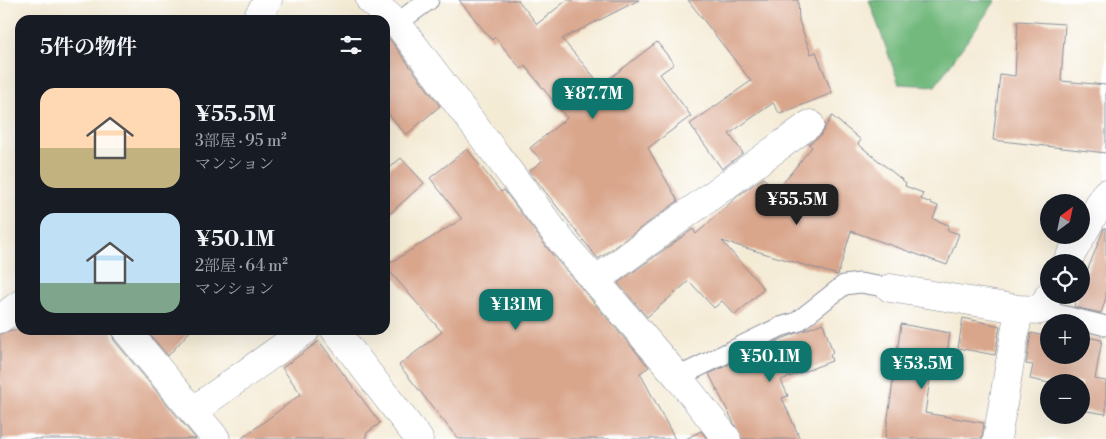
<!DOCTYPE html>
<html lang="ja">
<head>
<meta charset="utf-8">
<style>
	body { margin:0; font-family:"Libre Bodoni","Noto Serif JP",serif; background:#20242c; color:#f1f3f6; height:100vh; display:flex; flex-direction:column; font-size:19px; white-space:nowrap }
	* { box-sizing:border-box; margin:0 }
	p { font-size:16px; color:#9ea1a6 }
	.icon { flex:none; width:28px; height:28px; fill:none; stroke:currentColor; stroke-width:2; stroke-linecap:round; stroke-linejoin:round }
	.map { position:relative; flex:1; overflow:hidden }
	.details { position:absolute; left:15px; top:15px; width:375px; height:320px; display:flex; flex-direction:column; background:#171b24; border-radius:15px; box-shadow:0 5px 20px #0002 }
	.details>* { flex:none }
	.needle { width:32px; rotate:33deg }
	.fabs { position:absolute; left:1040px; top:194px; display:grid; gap:10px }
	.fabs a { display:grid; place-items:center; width:50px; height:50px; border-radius:50%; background:#171b24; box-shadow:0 5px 20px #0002; font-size:25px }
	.price { position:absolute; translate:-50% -42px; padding:0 11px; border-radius:10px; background:#0f766e; color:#fff; font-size:16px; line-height:32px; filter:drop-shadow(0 1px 2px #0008) }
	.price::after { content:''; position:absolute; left:50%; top:30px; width:15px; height:11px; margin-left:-8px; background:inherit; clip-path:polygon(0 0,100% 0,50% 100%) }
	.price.current { background:#222; color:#fff }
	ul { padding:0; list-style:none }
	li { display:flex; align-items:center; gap:15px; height:125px; padding:0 25px }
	li span { display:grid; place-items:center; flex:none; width:140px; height:100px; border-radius:15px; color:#555 }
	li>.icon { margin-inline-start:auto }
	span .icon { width:60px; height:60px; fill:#fffc; stroke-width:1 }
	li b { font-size:21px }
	h2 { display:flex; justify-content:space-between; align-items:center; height:60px; padding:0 25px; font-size:21px }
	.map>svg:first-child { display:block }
	.forest { fill:#73b97e; stroke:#47746e }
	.building { fill:#d9a68c }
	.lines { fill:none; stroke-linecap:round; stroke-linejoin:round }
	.lane-casing { stroke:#888d9a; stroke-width:21 }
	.street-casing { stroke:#888d9a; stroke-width:29 }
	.lane { stroke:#fff; stroke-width:19 }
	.street { stroke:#fff; stroke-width:28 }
</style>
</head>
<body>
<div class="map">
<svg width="1106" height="439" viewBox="0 0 1106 439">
	<rect width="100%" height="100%" fill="#fff"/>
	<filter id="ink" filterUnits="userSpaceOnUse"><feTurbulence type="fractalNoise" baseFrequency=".02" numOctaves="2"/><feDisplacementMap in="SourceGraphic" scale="10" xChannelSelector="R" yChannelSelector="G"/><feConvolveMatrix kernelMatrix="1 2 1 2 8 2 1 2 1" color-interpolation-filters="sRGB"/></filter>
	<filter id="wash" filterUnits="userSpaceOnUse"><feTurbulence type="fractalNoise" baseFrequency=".0096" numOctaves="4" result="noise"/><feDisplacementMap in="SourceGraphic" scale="20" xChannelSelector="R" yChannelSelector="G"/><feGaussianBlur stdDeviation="1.12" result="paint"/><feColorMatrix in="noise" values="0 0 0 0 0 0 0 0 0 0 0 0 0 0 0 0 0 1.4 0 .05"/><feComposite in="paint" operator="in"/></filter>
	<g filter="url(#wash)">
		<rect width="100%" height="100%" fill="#f4ebd5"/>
		<path class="forest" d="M869 0H996L935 86 899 84Z"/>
		<g id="blocks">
			<path class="building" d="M459 0H518L537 24 567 0H639L562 39 601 85 657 42 674 64 660 74 691 116 648 148 678 201 598 259 529 171 542 161 530 148 567 118 525 66 521 69 495 37 492 40Z
				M688 0H798L799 21 811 54 816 52 832 93 780 114 773 103 729 134 743 153 722 169 690 124 751 81Z
				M1018 21 1065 24 1061 81 1106 85V153L993 140 1000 74 1015 76Z
				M385 33 440 106 406 135 385 110Z
				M832 116 861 140 858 144 906 183 905 186 923 193 921 199 938 206 933 219 949 225 947 230 959 234 947 265 851 231 838 275 722 241 764 289 735 315 722 301 714 308 689 281 647 317 618 283 693 229 696 234 739 195 763 178 777 190 812 147 809 144 820 136Z
				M467 149 501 192 504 190 551 253 649 367 640 373 675 439H458L399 365 442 332 385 266 462 219 430 178Z
				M401 158 424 183 385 218V172Z
				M1104 228H1106V298L1101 313 1074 307 1078 295H1081V287Z
				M963 318 1000 326 995 355 958 348Z
				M823 323 833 353 830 355 832 361 781 380 788 396 782 398 800 439H742L709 374 784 338Z
				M901 324 950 333 945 368 932 366 925 413 984 423 982 439H885Z
				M11 330H111L114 340 196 439H0V334Z
				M146 330H191L168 356Z
				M1031 333 1049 337V355H1081V336L1102 340 1095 379 1106 381V414L1081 410V382L1049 383 1030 379 1033 365 1026 364Z
				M319 341 380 423 367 433 365 439H241L301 394 282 368Z
				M701 431 707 439H686Z"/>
		</g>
	</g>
	<g filter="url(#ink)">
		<use href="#blocks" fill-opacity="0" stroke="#888d9a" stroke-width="1"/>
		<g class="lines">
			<g class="lane-casing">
				<path id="lane" d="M397 23 429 0
					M1041 310 1106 326
					M678 377 780 327 797 322 844 285 860 283 890 288"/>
			</g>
			<g class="street-casing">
				<path id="street" d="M370 0 397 23 563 243 678 377 727 439
					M256 20 268 0
					M1067 262 1106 193
					M596 280 810 124
					M890 288 1019 309 1041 310 1049 295
					M0 319 20 304
					M126 330 216 439
					M335 330 419 439
					M194 410 306 330
					M997 439 1019 309"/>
			</g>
			<use href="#lane" class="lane"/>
			<use href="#street" class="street"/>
		</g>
	</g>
</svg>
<div class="fabs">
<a><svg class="needle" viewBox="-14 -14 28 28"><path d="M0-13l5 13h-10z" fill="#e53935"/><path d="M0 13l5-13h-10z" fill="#9ea1a6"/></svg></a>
<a><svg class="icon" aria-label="locate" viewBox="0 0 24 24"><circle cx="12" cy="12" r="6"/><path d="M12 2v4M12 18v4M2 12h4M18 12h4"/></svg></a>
<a>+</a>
<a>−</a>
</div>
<b class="price" style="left:593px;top:120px">¥87.7M</b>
<b class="price current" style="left:797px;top:226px">¥55.5M</b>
<b class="price" style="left:516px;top:331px">¥131M</b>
<b class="price" style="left:770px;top:383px">¥50.1M</b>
<b class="price" style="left:922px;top:390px">¥53.5M</b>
<section class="details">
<h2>5件の物件<svg class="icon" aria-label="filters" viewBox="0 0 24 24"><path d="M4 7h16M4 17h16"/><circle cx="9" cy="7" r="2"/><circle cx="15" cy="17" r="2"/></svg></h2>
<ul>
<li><span style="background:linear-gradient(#ffd9b3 60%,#c2b280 0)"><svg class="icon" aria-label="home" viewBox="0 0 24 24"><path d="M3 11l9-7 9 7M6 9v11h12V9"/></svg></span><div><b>¥55.5M</b><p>3部屋 · 95 m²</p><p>マンション</p></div></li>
<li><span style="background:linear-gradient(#bfe0f5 70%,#7fa58c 0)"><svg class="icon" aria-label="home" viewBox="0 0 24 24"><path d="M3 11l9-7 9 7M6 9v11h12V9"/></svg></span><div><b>¥50.1M</b><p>2部屋 · 64 m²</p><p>マンション</p></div></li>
</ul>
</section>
</div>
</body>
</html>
